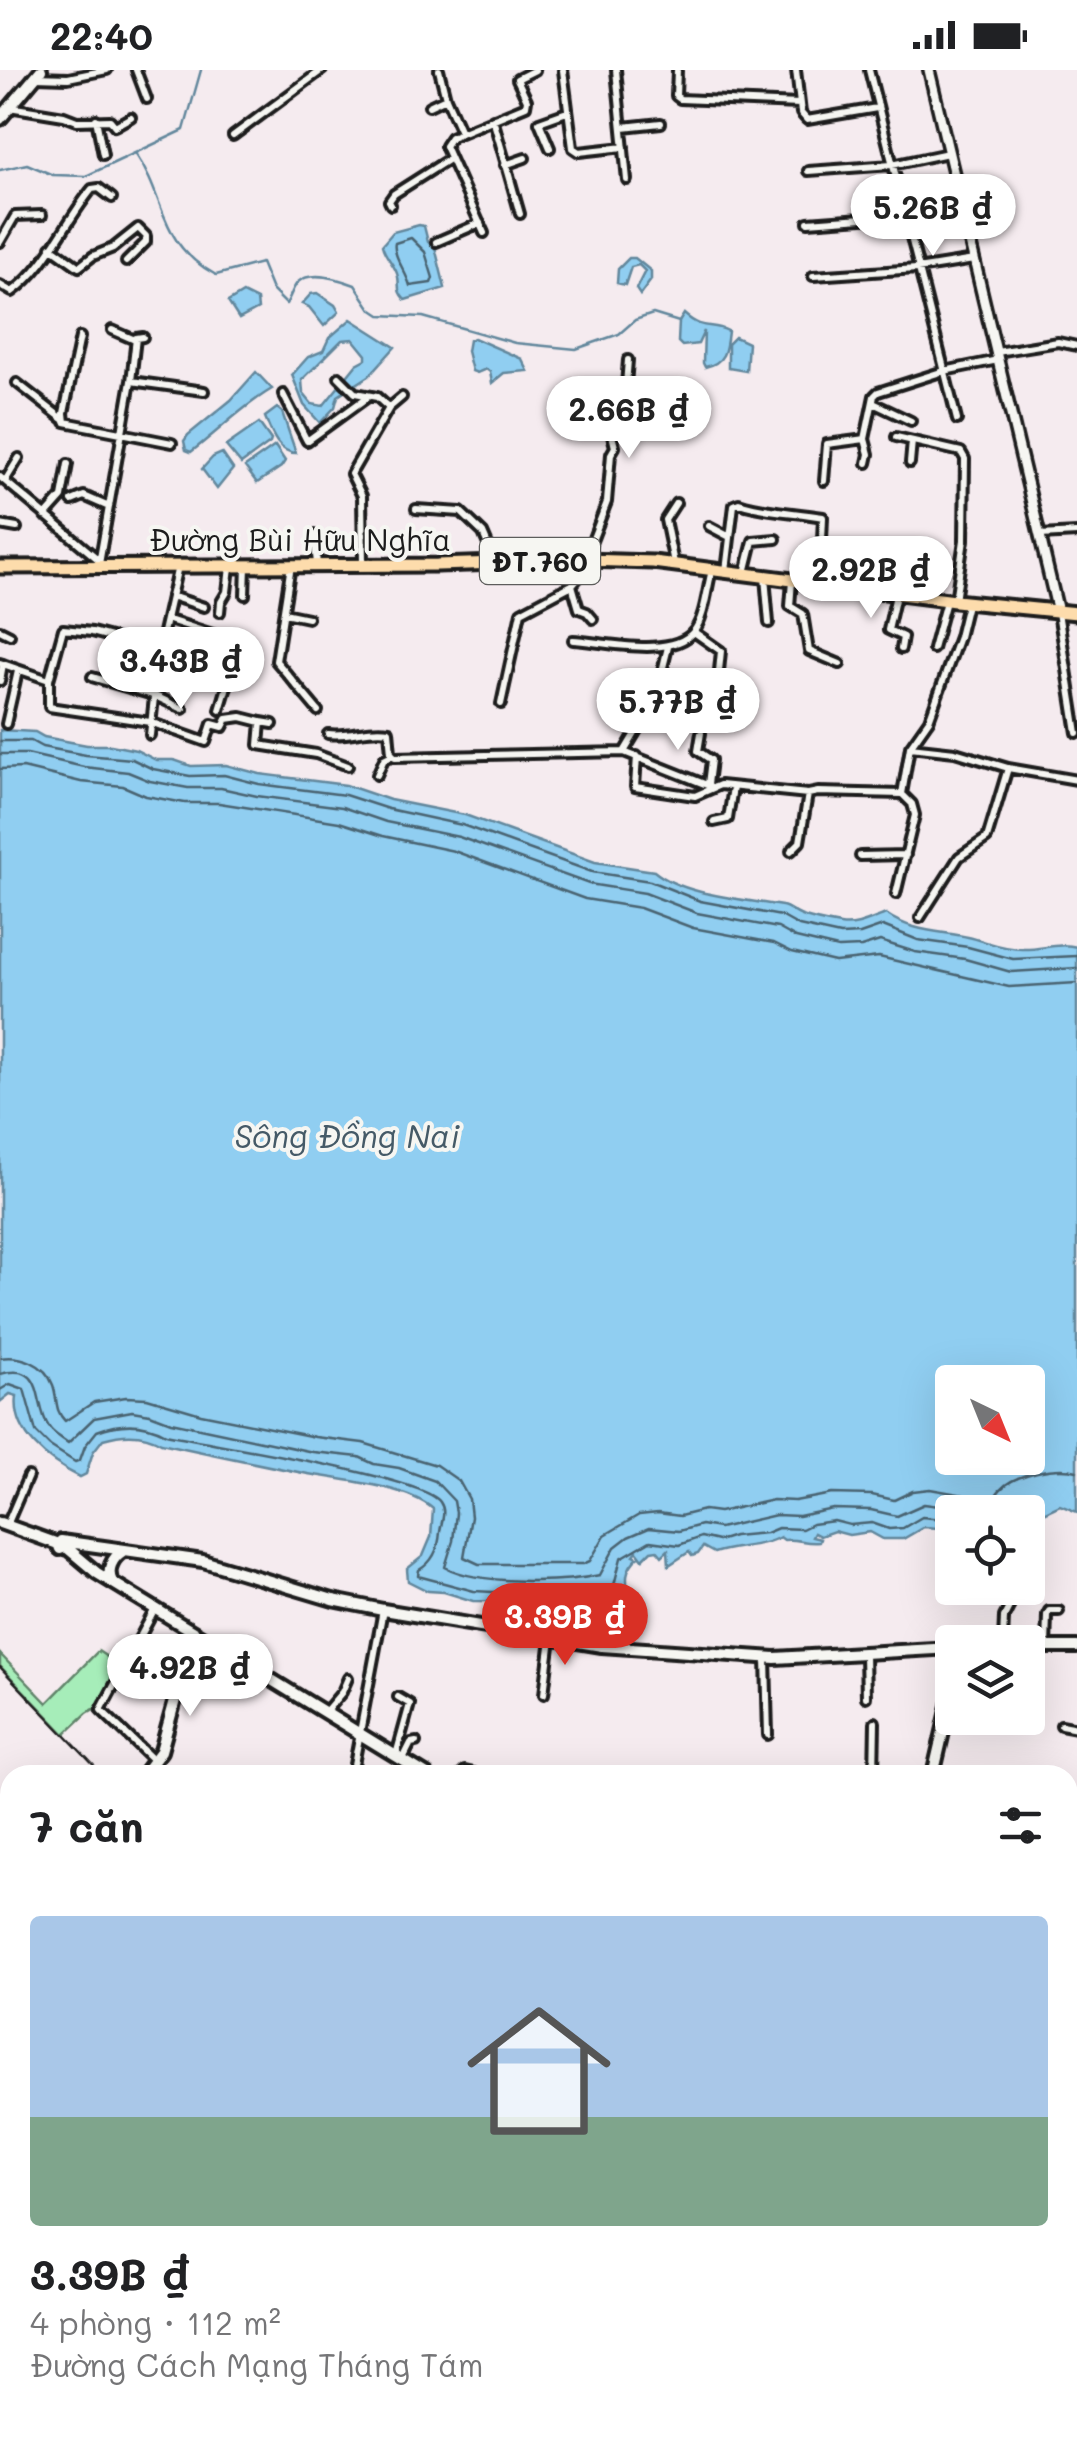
<!DOCTYPE html>
<html lang="vi">
<head>
<meta charset="utf-8">
<style>
	body { margin:0; font-family:Mali,sans-serif; background:#f2f2f2; color:#202124; height:100vh; display:flex; flex-direction:column; font-size:38px; white-space:nowrap }
	* { box-sizing:border-box; margin:0 }
	p { font-size:32px; color:#757577 }
	.icon { flex:none; width:55px; height:55px; fill:none; stroke:currentColor; stroke-width:2; stroke-linecap:round; stroke-linejoin:round }
	.map { position:relative; flex:1; overflow:hidden }
	.details { position:absolute; left:0px; top:1695px; width:1078px; height:672px; display:flex; flex-direction:column; background:#fff; border-radius:30px 30px 0 0; box-shadow:0 10px 40px #0002 }
	.details>* { flex:none }
	.needle { width:65px; rotate:137deg }
	.tools { position:absolute; left:935px; top:1295px; display:grid; gap:20px }
	.tools a { display:grid; place-items:center; width:110px; height:110px; border-radius:10px; background:#fff; box-shadow:0 10px 40px #0002; font-size:50px }
	.price { position:absolute; translate:-50% -85px; padding:0 22px; border-radius:35px; background:#fff; color:#222; font-size:32px; line-height:65px; filter:drop-shadow(0 2px 5px #0008) }
	.price::after { content:''; position:absolute; left:50%; top:60px; width:30px; height:22px; margin-left:-15px; background:inherit; clip-path:polygon(0 0,100% 0,50% 100%) }
	.price.selected { background:#d93025; color:#fff }
	ul { padding:0; list-style:none }
	li { display:grid; align-content:center; gap:20px; height:530px; padding:0 30px }
	li span { display:grid; place-items:center; height:310px; border-radius:10px; color:#555 }
	li>.icon { margin-inline-start:auto }
	span .icon { width:180px; height:180px; fill:#fffc; stroke-width:1 }
	li b { font-size:42px }
	h2 { display:flex; justify-content:space-between; align-items:center; height:120px; padding:0 30px; font-size:42px }
	.status { display:flex; justify-content:space-between; align-items:center; height:70px; padding:0 50px; background:#fff; direction:ltr }
	.status svg { height:28px; fill:currentColor }
	.map>svg:first-child { display:block }
	.green { fill:#a6edb9; stroke:#61846a; stroke-width:2.5 }
	.water { fill:#90cef1; stroke:#62879c; stroke-width:2.5; fill-rule:evenodd }
	.lines { fill:none; stroke-linecap:round; stroke-linejoin:round }
	.shore { stroke:#4a6371; stroke-width:2.5 }
	.stream { stroke:#62879c; stroke-width:2.5 }
	.minor-casing { stroke:#1c1c1c; stroke-width:14 }
	.tertiary-casing { stroke:#1c1c1c; stroke-width:16 }
	.secondary-casing { stroke:#1c1c1c; stroke-width:18 }
	.primary-casing { stroke:#1c1c1c; stroke-width:19 }
	.minor { stroke:#f6f6f2; stroke-width:6 }
	.tertiary { stroke:#f6f6f2; stroke-width:9 }
	.secondary { stroke:#f6f6f2; stroke-width:10 }
	.primary { stroke:#fddcac; stroke-width:11 }
	.rail { stroke:#1c1c1c; stroke-width:2.5 }
	.labels { text-anchor:middle; dominant-baseline:central; stroke-width:8; stroke-linejoin:round; paint-order:stroke }
	.shield { fill:#f6f6f2; stroke:#5d5d5c; stroke-width:2.5 }
	.shield-label { font-size:28px; font-weight:bold; fill:#1c1c1c }
	.street-label { font-size:30px; fill:#1c1c1c; stroke:#f6f6f2 }
	.water-label { font-size:32px; font-style:italic; fill:#455a67; stroke:#f6f6f2 }
</style>
</head>
<body>
<div class="status"><b>22:40</b><svg viewBox="0 0 49 12"><path d="M0 12V9h3v3zM5 12V6h3v6zM10 12V3h3v9zM15 12V0h3v12zM26 1h20v11H26zM47 4h2v5h-2z"/></svg></div>
<div class="map">
<svg width="1077" height="2367" viewBox="0 0 1077 2367">
	<rect width="100%" height="100%" fill="#f5ebef"/>
	<filter id="ink" filterUnits="userSpaceOnUse"><feTurbulence type="fractalNoise" baseFrequency=".01" numOctaves="2"/><feDisplacementMap in="SourceGraphic" scale="20" xChannelSelector="R" yChannelSelector="G"/><feConvolveMatrix kernelMatrix="1 2 1 2 8 2 1 2 1" color-interpolation-filters="sRGB"/></filter>
	<g filter="url(#ink)">
		<path class="green" d="M98 1581 122 1597 99 1636 87 1643 65 1664 0 1596V1584L47 1633Z"/>
		<path class="water" d="M419 155 424 156 428 172 435 177 445 218 405 230C396 220 400 218 398 207 396 195 385 188 382 175L393 162Z
			M629 188H635L651 201V210L640 225 636 219 645 201 639 195 631 197 625 215 617 213 618 199Z
			M243 223 257 230 258 239 239 249 228 232Z
			M317 223 335 235 339 242 324 256 309 237 302 234 311 224Z
			M684 244C704 262 711 252 728 261 726 280 725 293 705 297L703 293 704 261 698 274 682 276 678 272 679 252Z
			M351 249 395 277 369 306 338 326 335 337 320 353 304 335 292 305 308 287 323 281 329 268ZM353 269 366 285V289L357 294 323 336 312 334 303 323 302 310 342 270Z
			M735 267 748 273 746 301 728 298V274Z
			M474 268 522 289 528 301 504 303 492 313 490 302 486 299 477 303 472 301 467 281 469 270Z
			M256 302 272 319C243 336 220 360 191 382L186 380 184 371 188 365 231 330Z
			M277 338 282 342 296 383C278 383 271 362 265 347Z
			M259 353 271 370 270 373 241 394 226 376Z
			M275 376 285 391 281 397 257 413 245 397Z
			M222 383 233 399 217 419 202 399 213 387Z
			M0 660 35 662 44 667 87 675H111L136 680 156 690H174L191 696 226 695 260 704 346 715 390 730 465 745 595 792 654 801C684 826 745 829 782 836 789 837 795 844 802 846 813 850 829 853 840 855 856 858 872 849 886 844 910 861 938 861 968 867 986 871 1002 879 1022 879 1041 880 1058 872 1077 877V1442L1060 1435 1039 1445 1019 1442H952V1459L924 1457 903 1469H883L870 1462 849 1465 834 1461 820 1466 814 1463 812 1467 820 1469 819 1472C806 1474 797 1468 784 1470L780 1467C762 1477 735 1476 714 1483L703 1477 698 1484 692 1486 689 1482 669 1495 668 1480 662 1486 657 1480 651 1481 643 1489 637 1481 634 1485 638 1487C624 1500 626 1509 629 1527L622 1532 601 1528 574 1532 473 1531 444 1522 428 1521 408 1511 407 1499 423 1486 431 1467 433 1439C407 1416 343 1410 308 1404 259 1394 210 1384 161 1373 143 1362 123 1363 103 1369L93 1382 86 1404 80 1407C49 1392 12 1364 17 1326L10 1324 0 1332ZM952 1312H1028V1388H952Z"/>
		<g class="lines">
			<path class="shore" d="M411 168 425 182 433 208 431 213 410 216C407 203 392 185 395 173Z
				M0 671H31L42 677 86 685 132 689 153 699 190 706 224 705 259 714 345 725 388 739 462 755 592 802 650 811 700 831 781 846 799 856 840 865 860 864 883 856 918 870 968 877 1013 889 1077 886
				M0 684H27L84 697 128 702 150 711 188 718H221L257 726 342 737 386 752 459 767 589 814 645 823 697 843 778 858 796 868 838 878 861 877 880 871 915 882 965 889 1011 902 1077 898
				M0 699 23 698 81 712 123 716 146 726 185 733H219L339 752 383 766 454 781 585 829 640 838 693 858 774 873 792 882 835 892 879 887 1009 917 1077 913
				M0 1288C21 1285 45 1293 53 1315 58 1329 54 1340 65 1351L94 1332 126 1327 147 1328 201 1344 315 1367 363 1373 436 1395 459 1411 469 1429 471 1447 464 1487 479 1494H583L590 1491 605 1465 639 1445 658 1443 680 1446 704 1440 719 1442 773 1430 795 1431 832 1424 872 1425 894 1430 913 1421 930 1419 964 1425 987 1441C992 1435 994 1426 1000 1420 1014 1404 1057 1395 1077 1401
				M0 1304C47 1291 33 1335 49 1357 53 1364 62 1368 68 1373L94 1348 132 1341 150 1344 171 1352 313 1382 359 1387 374 1394 399 1398 435 1411 454 1431 456 1443 453 1471 445 1497C478 1515 562 1513 600 1505L615 1477 628 1467 649 1458 679 1461 701 1455 719 1458 776 1445 799 1446 833 1439 871 1440 897 1446 924 1434 954 1438 965 1442
				M0 1320 10 1314 24 1319 36 1362 50 1376 75 1392 80 1390 85 1376 97 1361C121 1352 144 1352 166 1364 210 1374 422 1406 440 1432 447 1442 441 1452 440 1462 439 1477 433 1492 419 1500L418 1506 474 1521 493 1522 613 1519 621 1488 650 1471 679 1475 701 1467 718 1471 734 1466 766 1463 778 1458 802 1459 812 1454 834 1451 850 1455 872 1453 889 1459 903 1458 922 1447 952 1450"/>
			<path class="stream" d="M135 83C168 131 157 173 216 205L261 193 272 220 286 234C290 228 293 217 298 212 312 200 339 209 355 215L371 239 380 245 423 247 515 273 576 279 619 264 635 250 653 244 679 252
				M0 100 27 94 53 105 86 106 184 60 201 0"/>
			<g class="minor-casing">
				<path id="minor" d="M136 0 147 29
					M439 0 446 28 461 62
					M563 0 573 78 579 82 624 77
					M616 0 627 110
					M677 0 676 26 680 29 800 34
					M796 0 801 43 807 50 877 38
					M869 0 957 350
					M36 7 68 8 107 0
					M429 36 446 28
					M9 37 64 46 77 51 110 50 115 56 131 47
					M96 49 103 85
					M493 49 520 144
					M623 57 661 53
					M233 66 322 0
					M550 78 539 52 567 42
					M505 95 525 88
					M808 101 892 95 948 83
					M391 135 389 131 394 124 449 89
					M808 152 903 145
					M484 163 445 76 451 67 526 36 527 30 517 9 535 0
					M0 172 15 146 42 145
					M436 172 480 153
					M51 177 79 197 93 186 113 178 138 158 146 166V172L126 192
					M813 206 917 199 974 190
					M0 215 12 222C47 197 65 152 92 119L99 118 112 128
					M112 260 135 270
					M80 267 64 343 65 352 172 373
					M997 282 1058 272 1077 276
					M339 307 355 323 377 327 389 338 351 404 362 426 363 494
					M131 311 204 321
					M17 313 63 349
					M283 324 307 371 369 326
					M873 333 911 351
					M389 338 402 327
					M896 367 961 382 965 389 964 470 955 531
					M865 369 869 384 867 393
					M910 393 912 371
					M0 407 99 490
					M5 411 19 388
					M824 411 827 374 865 369 874 326 878 322 944 301 998 290
					M72 431 84 426 109 437
					M416 439 461 442 483 463 495 491
					M45 446 62 427 68 394
					M0 455 17 458
					M709 456 728 466
					M314 465 317 494
					M1040 465 1077 463
					M585 489 607 432 611 384 615 377 603 329 626 315 628 290
					M674 493 665 450 676 433
					M99 494 131 311 136 268 143 267
					M291 495 276 591 318 641
					M726 501 734 435 739 433C765 442 796 442 823 447L822 470 835 494V514
					M745 503 753 471 776 469
					M765 507 769 553
					M792 511 790 536 803 544 809 581 840 594
					M572 515 579 539 587 542 593 549
					M245 525 246 496
					M896 525 888 560 903 567 901 579
					M171 526 204 537
					M220 542 221 532 227 522 230 497
					M1058 542 1077 663
					M284 543 308 548
					M166 549 240 573 220 640
					M0 560 10 565
					M694 562 721 581 718 611
					M161 568 195 584
					M573 570C604 572 673 589 694 561 705 547 707 518 712 500
					M933 579 946 531
					M159 580 92 562 63 559 49 610V637L150 652 206 672 212 654 223 657 227 649 241 647 261 652 259 675 316 684 348 696
					M0 593 49 610
					M92 607 153 625 183 639
					M0 611 3 594
					M501 634 521 542 572 515 577 509 578 491
					M261 652 273 654
					M6 654 18 601
					M701 663 698 681 711 690 708 714
					M328 664C350 667 368 657 389 661L391 683 395 687 624 682 712 717
					M150 665 159 580 178 496
					M910 677 955 682 1008 698
					M624 682 655 630 668 577
					M637 686 635 717 695 726 720 715 808 724 818 722 902 724 910 677 929 650 959 567 967 534
					M377 705 384 689 392 685
					M714 752 728 749 733 717
					M791 781 800 772 808 724
					M860 786 906 785
					M896 824 915 745 912 734 902 724
					M920 848 959 787 987 768 1008 698 1077 710
					M7 1455 28 1406
					M1003 1572 1004 1547 1009 1537
					M1046 1577 1047 1545 1049 1541H1059
					M865 1585 866 1627
					M766 1588 768 1665
					M544 1624 551 1568
					M326 1641 342 1622 348 1608
					M1061 1655 1077 1658
					M396 1685 410 1634 398 1627
					M403 1689 411 1673 416 1672
					M153 1690 101 1640 155 1539
					M352 1705 383 1540
					M461 1705 465 1701 474 1703
					M874 1705 875 1652
					M1068 1983 1077 1988
					M1068 2046 1077 2028
					M0 2119 10 2092
					M0 2326 10 2323
					M1068 2334 1077 2340
					M322 2358 336 2367
					M413 2358 427 2367
					M611 2358 620 2367
					M875 2358 886 2367
					M0 2361 2 2363
					M160 2367 166 2358
					M225 2367 231 2358
					M288 2367 294 2358
					M499 2367 506 2358"/>
			</g>
			<g class="tertiary-casing">
				<path id="tertiary" d="M929 0 1058 542"/>
			</g>
			<g class="secondary-casing">
				<path id="secondary" d="M0 49 41 0
					M0 1453 58 1474 60 1479 66 1477 97 1503 427 1705
					M58 1474 61 1471 203 1491 333 1530 383 1540 602 1576 775 1588 952 1578
					M112 1512C106 1500 112 1488 123 1481
					M1028 1577H1077
					M143 1705 161 1681 175 1630 205 1570
					M933 1705 952 1623
					M0 2010 10 2013
					M1068 2098 1077 2104
					M571 2367 578 2358"/>
			</g>
			<g class="primary-casing">
				<path id="primary" d="M0 497 437 495 584 490 653 492 955 531 1077 543"/>
			</g>
			<use href="#minor" class="minor"/>
			<use href="#tertiary" class="tertiary"/>
			<use href="#secondary" class="secondary"/>
			<use href="#primary" class="primary"/>
			<path class="rail" d="M0 1597 103 1705
				M726 2358 735 2367"/>
		</g>
	</g>
	<g class="labels">
		<rect class="shield" x="480" y="468" width="120" height="46" rx="8"/>
		<g class="shield-label">
			<text x="540" y="491">ĐT.760</text>
		</g>
		<g class="street-label">
			<text x="300" y="469">Đường Bùi Hữu Nghĩa</text>
		</g>
		<g class="water-label">
			<text x="347" y="1065">Sông Đồng Nai</text>
		</g>
	</g>
</svg>
<div class="tools">
<a><svg class="needle" viewBox="-14 -14 28 28"><path d="M0-13l5 13h-10z" fill="#e53935"/><path d="M0 13l5-13h-10z" fill="#757577"/></svg></a>
<a><svg class="icon" aria-label="locate" viewBox="0 0 24 24"><circle cx="12" cy="12" r="6"/><path d="M12 2v4M12 18v4M2 12h4M18 12h4"/></svg></a>
<a><svg class="icon" aria-label="layers" viewBox="0 0 24 24"><path d="M12 4l9 5-9 5-9-5zM3 14l9 5 9-5"/></svg></a>
</div>
<b class="price" style="left:933px;top:189px">5.26B ₫</b>
<b class="price" style="left:629px;top:391px">2.66B ₫</b>
<b class="price" style="left:871px;top:551px">2.92B ₫</b>
<b class="price" style="left:181px;top:642px">3.43B ₫</b>
<b class="price" style="left:678px;top:683px">5.77B ₫</b>
<b class="price selected" style="left:565px;top:1598px">3.39B ₫</b>
<b class="price" style="left:190px;top:1649px">4.92B ₫</b>
<section class="details">
<h2>7 căn<svg class="icon" aria-label="filters" viewBox="0 0 24 24"><path d="M4 7h16M4 17h16"/><circle cx="9" cy="7" r="2"/><circle cx="15" cy="17" r="2"/></svg></h2>
<ul>
<li><span style="background:linear-gradient(#a9c7e8 65%,#7fa58c 0)"><svg class="icon" aria-label="home" viewBox="0 0 24 24"><path d="M3 11l9-7 9 7M6 9v11h12V9"/></svg></span><div><b>3.39B ₫</b><p>4 phòng · 112 m²</p><p>Đường Cách Mạng Tháng Tám</p></div></li>
</ul>
</section>
</div>
</body>
</html>
